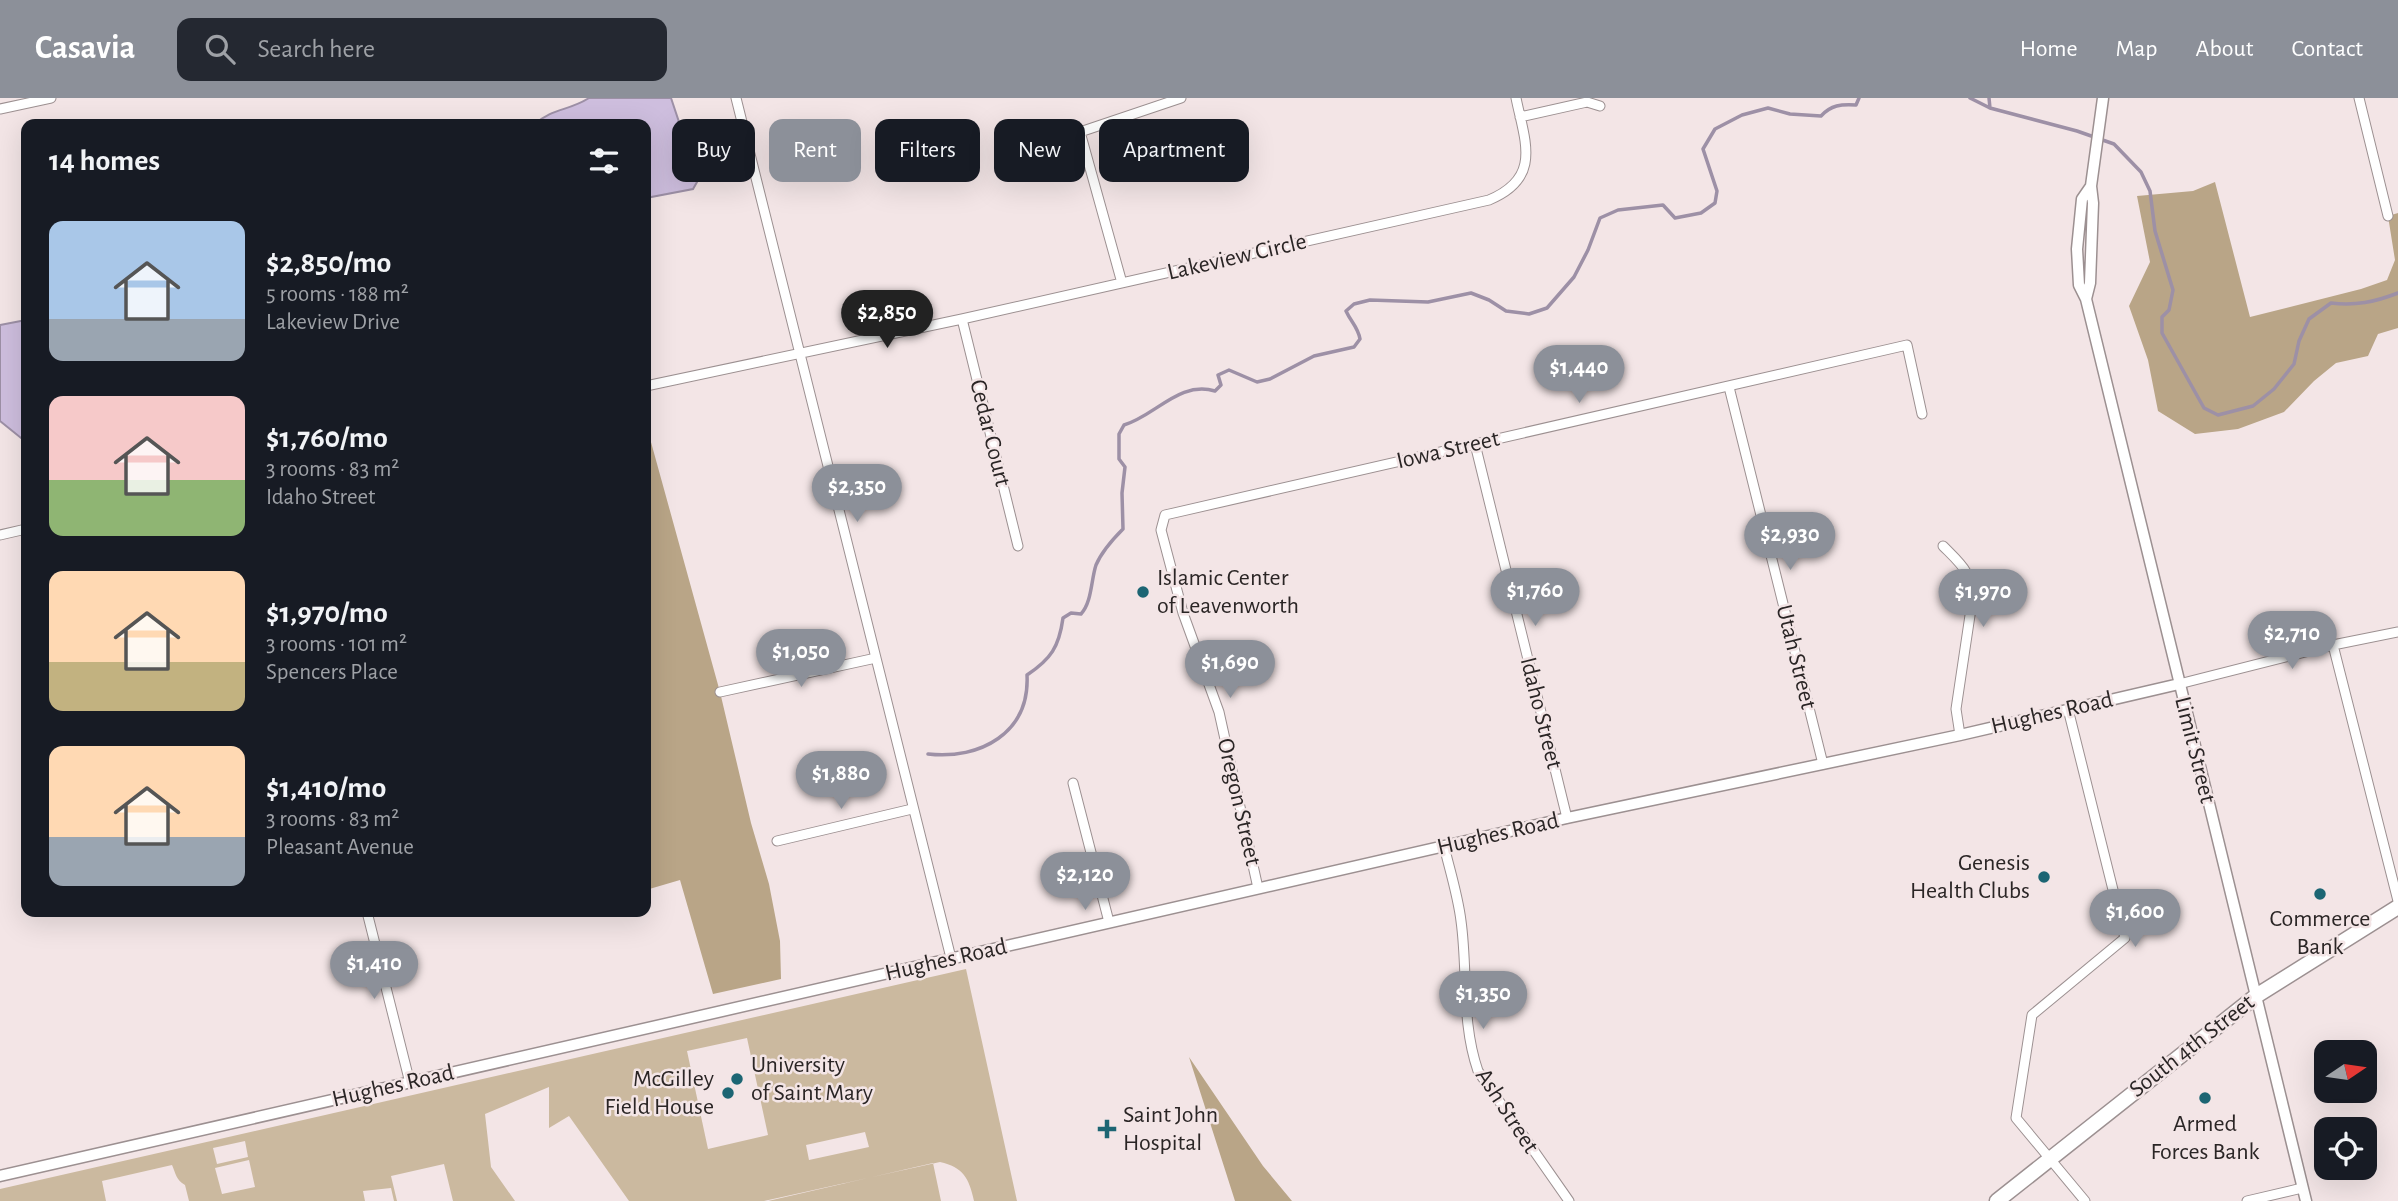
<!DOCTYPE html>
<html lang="en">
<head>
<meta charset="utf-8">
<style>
	body { margin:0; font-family:"Alegreya Sans",sans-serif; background:#242831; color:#f1f3f6; height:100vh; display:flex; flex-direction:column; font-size:26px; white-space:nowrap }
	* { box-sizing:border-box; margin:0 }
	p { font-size:23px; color:#9ea1a6 }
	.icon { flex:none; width:38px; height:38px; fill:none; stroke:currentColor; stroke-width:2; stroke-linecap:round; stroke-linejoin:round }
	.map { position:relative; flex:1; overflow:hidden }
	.sheet { position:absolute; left:21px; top:21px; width:630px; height:798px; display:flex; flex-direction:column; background:#171b24; border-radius:14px; box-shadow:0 7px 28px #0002 }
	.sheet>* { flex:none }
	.top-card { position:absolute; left:672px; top:21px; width:665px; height:63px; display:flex; gap:14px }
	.needle { width:46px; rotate:77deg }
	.buttons { position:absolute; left:2314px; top:942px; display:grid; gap:14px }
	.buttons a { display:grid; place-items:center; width:63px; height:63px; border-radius:14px; background:#171b24; box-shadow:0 7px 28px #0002; font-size:35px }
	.price { position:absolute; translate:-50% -60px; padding:0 16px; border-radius:24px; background:#8c9099; color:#fff; font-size:23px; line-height:46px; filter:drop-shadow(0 2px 4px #0008) }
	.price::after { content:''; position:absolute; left:50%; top:42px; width:21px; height:16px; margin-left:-10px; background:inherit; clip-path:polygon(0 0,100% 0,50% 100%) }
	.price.selected { background:#222; color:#fff }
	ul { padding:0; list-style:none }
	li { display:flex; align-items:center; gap:21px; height:175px; padding:0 28px }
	li span { display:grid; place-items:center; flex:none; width:196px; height:140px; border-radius:14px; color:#555 }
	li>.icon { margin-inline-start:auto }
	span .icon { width:84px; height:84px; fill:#fffc; stroke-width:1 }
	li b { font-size:30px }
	h2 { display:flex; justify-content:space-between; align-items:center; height:84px; padding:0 28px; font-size:30px }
	.chip { padding:0 24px; border-radius:14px; background:#171b24; box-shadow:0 7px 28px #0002; font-size:24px; line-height:63px }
	.chip.selected { background:#8c9099; color:#fff }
	header { display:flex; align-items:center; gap:42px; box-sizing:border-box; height:98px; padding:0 35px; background:#8c9099; color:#fff }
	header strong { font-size:33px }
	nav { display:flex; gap:38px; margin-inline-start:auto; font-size:24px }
	.search { width:490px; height:63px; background:#242831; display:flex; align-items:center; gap:18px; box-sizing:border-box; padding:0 24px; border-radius:14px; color:#9ea1a6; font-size:26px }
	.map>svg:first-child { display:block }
	.green { fill:#cbb99f; fill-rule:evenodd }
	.forest { fill:#b9a587 }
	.water { fill:#cebede; stroke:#9d90a6; stroke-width:2 }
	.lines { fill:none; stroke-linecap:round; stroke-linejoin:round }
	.stream { stroke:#9d90a6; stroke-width:3.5 }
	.minor-casing { stroke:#9c9091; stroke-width:11 }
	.tertiary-casing { stroke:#9c9091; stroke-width:13 }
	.trunk-casing { stroke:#9c9091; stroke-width:17 }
	.minor { stroke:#fff; stroke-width:9 }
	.tertiary { stroke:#fff; stroke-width:10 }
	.trunk { stroke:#fff; stroke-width:14 }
	.poi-dot { fill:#1c6573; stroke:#f3e5e6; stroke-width:2.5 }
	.labels { text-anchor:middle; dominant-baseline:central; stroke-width:5; stroke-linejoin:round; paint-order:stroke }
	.street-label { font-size:24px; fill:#2a2525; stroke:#f3e5e6 }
	.poi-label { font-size:24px; fill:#2a2525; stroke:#f3e5e6; text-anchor:start }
</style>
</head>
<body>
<header>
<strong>Casavia</strong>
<div class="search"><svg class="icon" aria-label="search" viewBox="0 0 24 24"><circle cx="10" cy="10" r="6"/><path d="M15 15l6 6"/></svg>Search here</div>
<nav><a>Home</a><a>Map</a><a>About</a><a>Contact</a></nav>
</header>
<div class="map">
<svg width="2398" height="1103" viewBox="0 0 2398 1103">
	<rect width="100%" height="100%" fill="#f3e5e6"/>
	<path class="green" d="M966 871 1017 1103H974C969 1080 963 1069 940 1064L764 1103H629L569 1018 549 1030V989L485 1016 491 1069 515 1103H453L444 1066 391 1078 397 1103H394L391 1090 363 1093 365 1103H189L185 1087C176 1082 176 1076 172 1067L102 1083 106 1103H0V1091ZM747 940 768 1037 708 1051 687 953ZM865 1034 869 1049 809 1062 806 1047ZM245 1043 248 1059 217 1066 213 1050ZM249 1062 255 1089 222 1096 215 1070Z
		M933 1065 941 1103H768Z"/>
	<path class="forest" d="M2215 84 2250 219 2361 191 2387 182 2395 162 2388 118 2398 115V230L2378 236 2368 258 2336 265 2314 283 2284 314 2238 331 2195 336 2158 313 2148 262 2129 208 2150 164 2137 98 2193 93Z
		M646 326 720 594 751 725 769 786 780 843 781 881 713 896 680 782 646 792Z
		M1189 959 1263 1068 1292 1103H1235Z"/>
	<path class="water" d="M589 0H671L695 72 697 84 693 91 646 100V26H535C552 10 569 13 589 0Z
		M26 222V344L0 323V227Z"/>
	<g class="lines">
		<path class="stream" d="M1970 0 1990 10 2077 33 2114 46 2141 74 2150 93 2155 133 2173 192 2169 212 2162 219V235L2204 310 2218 317 2253 308 2274 291 2294 266 2299 243 2309 221 2331 205C2355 208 2375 204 2398 195
			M1989 0 1990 10
			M928 656C980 662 1030 635 1027 577 1051 561 1059 549 1063 520L1071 515 1081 516C1092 504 1091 482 1096 467 1102 453 1112 442 1123 431L1122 395 1125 369 1119 361V336L1124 327C1155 318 1180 282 1215 293L1221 287 1218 277 1229 272 1257 284 1270 281 1314 258 1354 249 1360 241C1358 229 1351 224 1346 213L1354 206 1370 202 1428 204 1471 195 1489 202 1506 213 1529 216 1547 210 1574 179 1588 152 1600 120 1618 112 1663 107 1675 120 1701 115 1715 105 1717 93 1703 51 1715 31 1742 17 1768 10 1790 16 1821 18C1831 7 1841 6 1856 7L1859 0"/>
		<g class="minor-casing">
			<path id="minor" d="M736 0 951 860
				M2359 0 2388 118
				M0 11 51 0
				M1520 19 1587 4 1600 8
				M1122 185 1080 34 1181 0
				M962 221 1018 448
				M646 288 962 221 1489 102C1542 80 1525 44 1516 0
				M1729 289 1823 666
				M1475 346 1567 720
				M0 437 26 431
				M1943 448C1963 468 1972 474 1972 504L1956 611 1960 637
				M2333 547 2398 803
				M2179 586 2333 547 2398 534
				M720 594 876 560
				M2068 611 2125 840 2032 917 2016 1020 2085 1103
				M1073 685 1109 824
				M777 743 912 711
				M1444 748C1450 773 1458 798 1461 823 1468 873 1461 924 1478 973L1569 1103
				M1258 790 1219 614 1183 515 1161 432 1165 417 1907 247 1922 316
				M367 814 410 985
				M2247 1103 2302 1090"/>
		</g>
		<g class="tertiary-casing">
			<path id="tertiary" d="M2091 88 2103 0
				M2086 201 2090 185 2093 105 2091 88 2082 101 2077 151 2079 187 2086 201 2306 1103
				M0 1078 1567 720 1960 637 2179 586"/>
		</g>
		<g class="trunk-casing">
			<path id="trunk" d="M1997 1103 2256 898 2398 809"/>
		</g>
		<use href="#minor" class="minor"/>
		<use href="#tertiary" class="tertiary"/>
		<use href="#trunk" class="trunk"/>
	</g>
	<g class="poi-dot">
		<circle cx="1143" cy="494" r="7"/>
		<circle cx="2044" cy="779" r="7"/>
		<circle cx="2320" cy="796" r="7"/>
		<circle cx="737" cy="981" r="7"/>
		<circle cx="728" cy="995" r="7"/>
		<circle cx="2205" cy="1000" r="7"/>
		<path d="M1103.5 1020.5h7v7h7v7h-7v7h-7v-7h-7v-7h7z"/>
	</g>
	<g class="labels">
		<g class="street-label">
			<text transform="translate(1237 159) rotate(-13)">Lakeview Circle</text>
			<text transform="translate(990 335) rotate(76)">Cedar Court</text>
			<text transform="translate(1448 352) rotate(-13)">Iowa Street</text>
			<text transform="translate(1796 559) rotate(76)">Utah Street</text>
			<text transform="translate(1541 615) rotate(76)">Idaho Street</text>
			<text transform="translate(2052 615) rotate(-13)">Hughes Road</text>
			<text transform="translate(2195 652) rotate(76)">Limit Street</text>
			<text transform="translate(1239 704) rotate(77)">Oregon Street</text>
			<text transform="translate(1498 736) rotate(-13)">Hughes Road</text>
			<text transform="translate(946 862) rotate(-13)">Hughes Road</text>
			<text transform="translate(2192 948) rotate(-38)">South 4th Street</text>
			<text transform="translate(393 988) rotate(-13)">Hughes Road</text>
			<text transform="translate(1507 1013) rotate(57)">Ash Street</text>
		</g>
		<g class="poi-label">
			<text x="1157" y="480">Islamic Center<tspan x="1157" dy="28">of Leavenworth</tspan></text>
			<text x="2030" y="765" text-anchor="end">Genesis<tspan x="2030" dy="28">Health Clubs</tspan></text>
			<text x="2320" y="821" text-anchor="middle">Commerce<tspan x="2320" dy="28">Bank</tspan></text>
			<text x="751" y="967">University<tspan x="751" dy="28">of Saint Mary</tspan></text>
			<text x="714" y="981" text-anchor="end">McGilley<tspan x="714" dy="28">Field House</tspan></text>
			<text x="1123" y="1017">Saint John<tspan x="1123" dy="28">Hospital</tspan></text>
			<text x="2205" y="1026" text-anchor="middle">Armed<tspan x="2205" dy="28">Forces Bank</tspan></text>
		</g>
	</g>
</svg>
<div class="buttons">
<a><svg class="needle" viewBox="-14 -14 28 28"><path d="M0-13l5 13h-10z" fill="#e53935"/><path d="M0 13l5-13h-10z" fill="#9ea1a6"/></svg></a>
<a><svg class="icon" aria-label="locate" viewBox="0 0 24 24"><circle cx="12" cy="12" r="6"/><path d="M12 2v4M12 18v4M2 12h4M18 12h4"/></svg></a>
</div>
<b class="price selected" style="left:887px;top:252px">$2,850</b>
<b class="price" style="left:1579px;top:307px">$1,440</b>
<b class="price" style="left:857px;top:426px">$2,350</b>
<b class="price" style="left:1790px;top:474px">$2,930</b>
<b class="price" style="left:1535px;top:530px">$1,760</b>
<b class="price" style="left:1983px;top:531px">$1,970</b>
<b class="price" style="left:2292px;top:573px">$2,710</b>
<b class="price" style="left:801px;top:591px">$1,050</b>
<b class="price" style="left:1230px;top:602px">$1,690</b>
<b class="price" style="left:841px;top:713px">$1,880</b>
<b class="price" style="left:1085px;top:814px">$2,120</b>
<b class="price" style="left:2135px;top:851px">$1,600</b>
<b class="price" style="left:374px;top:903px">$1,410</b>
<b class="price" style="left:1483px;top:933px">$1,350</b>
<div class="top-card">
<a class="chip">Buy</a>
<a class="chip selected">Rent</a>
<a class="chip">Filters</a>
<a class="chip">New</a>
<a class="chip">Apartment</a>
</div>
<section class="sheet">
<h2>14 homes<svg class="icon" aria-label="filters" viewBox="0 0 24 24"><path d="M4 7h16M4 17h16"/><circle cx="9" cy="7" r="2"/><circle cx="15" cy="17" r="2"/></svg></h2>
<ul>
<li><span style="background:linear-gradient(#a9c7e8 70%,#9aa5b1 0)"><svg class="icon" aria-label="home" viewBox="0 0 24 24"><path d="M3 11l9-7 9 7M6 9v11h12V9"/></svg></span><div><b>$2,850/mo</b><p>5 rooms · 188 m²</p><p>Lakeview Drive</p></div></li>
<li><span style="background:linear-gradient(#f6c9c9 60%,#8fb573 0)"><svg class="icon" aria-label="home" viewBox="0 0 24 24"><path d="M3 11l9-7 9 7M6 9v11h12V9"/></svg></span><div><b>$1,760/mo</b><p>3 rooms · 83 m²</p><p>Idaho Street</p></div></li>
<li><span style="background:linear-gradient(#ffd9b3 65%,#c2b280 0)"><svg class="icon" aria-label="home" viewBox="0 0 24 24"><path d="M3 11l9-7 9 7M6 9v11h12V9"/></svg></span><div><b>$1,970/mo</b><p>3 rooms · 101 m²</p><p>Spencers Place</p></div></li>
<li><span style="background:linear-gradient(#ffd9b3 65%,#9aa5b1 0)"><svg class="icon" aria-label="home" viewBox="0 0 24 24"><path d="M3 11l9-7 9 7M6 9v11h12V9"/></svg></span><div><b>$1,410/mo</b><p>3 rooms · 83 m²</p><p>Pleasant Avenue</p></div></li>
</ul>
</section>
</div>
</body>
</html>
